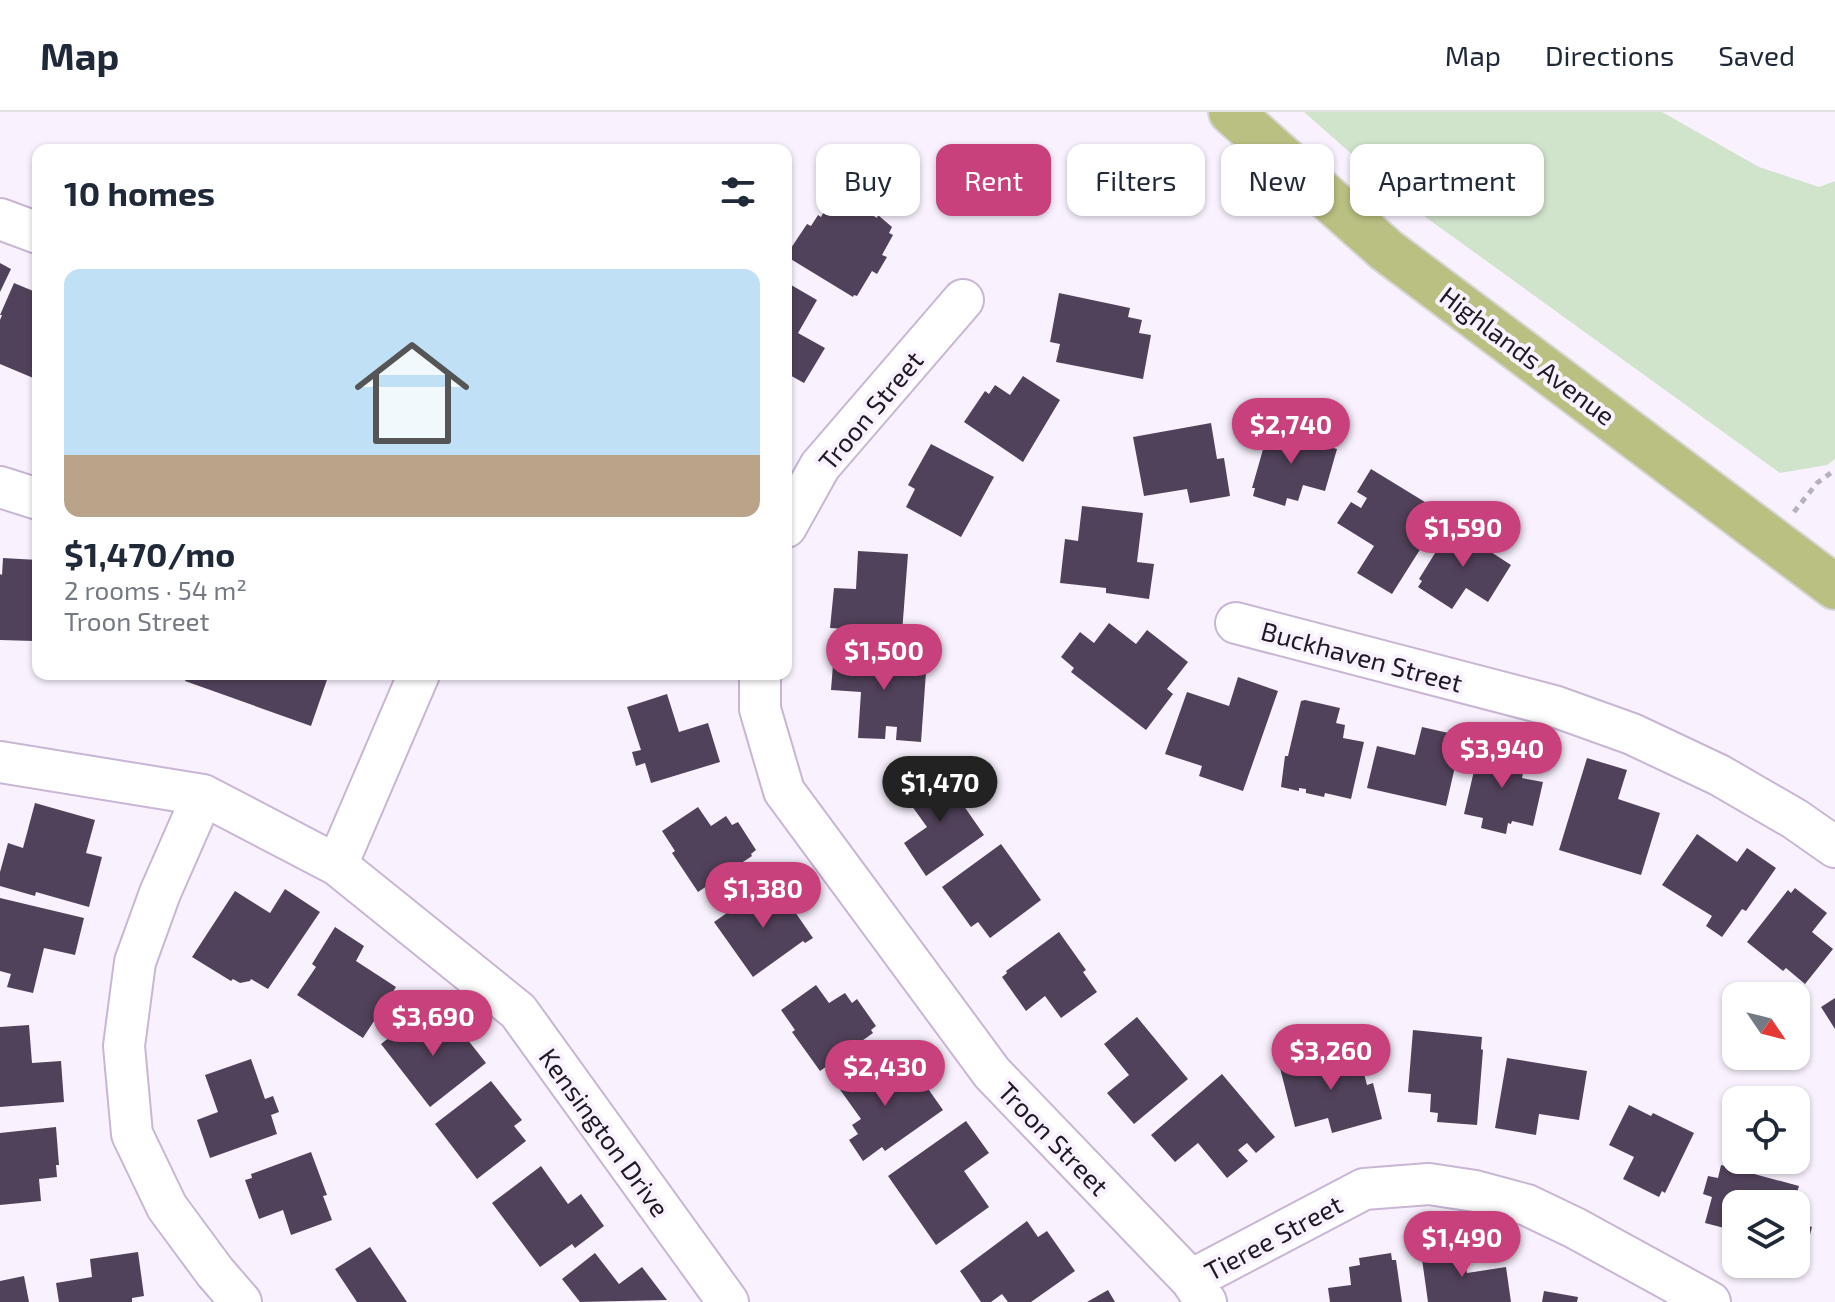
<!DOCTYPE html>
<html lang="en">
<head>
<meta charset="utf-8">
<style>
	body { margin:0; font-family:"Exo 2",sans-serif; background:#f6f6f7; color:#1f2937; height:100vh; display:flex; flex-direction:column; font-size:30px; white-space:nowrap }
	* { box-sizing:border-box; margin:0 }
	p { font-size:26px; color:#747a83 }
	.icon { flex:none; width:44px; height:44px; fill:none; stroke:currentColor; stroke-width:2; stroke-linecap:round; stroke-linejoin:round }
	.map { position:relative; flex:1; overflow:hidden }
	.drawer { position:absolute; left:32px; top:32px; width:760px; height:536px; display:flex; flex-direction:column; background:#fff; border-radius:16px; box-shadow:0 2px 6px #0004 }
	.drawer>* { flex:none }
	.top-card { position:absolute; left:816px; top:32px; width:760px; height:72px; display:flex; gap:16px }
	.needle { width:52px; rotate:125deg }
	.controls { position:absolute; left:1722px; top:870px; display:grid; gap:16px }
	.controls a { display:grid; place-items:center; width:88px; height:88px; border-radius:16px; background:#fff; box-shadow:0 2px 6px #0004; font-size:40px }
	.price { position:absolute; translate:-50% -68px; padding:0 18px; border-radius:28px; background:#c9417c; color:#fff; font-size:26px; line-height:52px; filter:drop-shadow(0 2px 4px #0008) }
	.price::after { content:''; position:absolute; left:50%; top:48px; width:24px; height:18px; margin-left:-12px; background:inherit; clip-path:polygon(0 0,100% 0,50% 100%) }
	.price.current { background:#222; color:#fff }
	ul { padding:0; list-style:none }
	li { display:grid; align-content:center; gap:16px; height:424px; padding:0 32px }
	li+li { border-top:2px solid #e0e1e3 }
	li span { display:grid; place-items:center; height:248px; border-radius:16px; color:#555 }
	li>.icon { margin-inline-start:auto }
	span .icon { width:144px; height:144px; fill:#fffc; stroke-width:1 }
	li b { font-size:34px }
	h2 { display:flex; justify-content:space-between; align-items:center; height:96px; padding:0 32px; font-size:34px }
	.tag { padding:0 28px; border-radius:16px; background:#fff; box-shadow:0 2px 6px #0004; font-size:28px; line-height:72px }
	.tag.current { background:#c9417c; color:#fff }
	header { display:flex; align-items:center; gap:48px; box-sizing:border-box; height:112px; padding:0 40px; background:#fff; border-bottom:2px solid #e0e1e3 }
	header strong { font-size:38px }
	nav { display:flex; gap:44px; margin-inline-start:auto; font-size:28px }
	.map>svg:first-child { display:block }
	.green { fill:#d0e3cb }
	.building { fill:#51425b }
	.lines { fill:none; stroke-linecap:round; stroke-linejoin:round }
	.minor-casing { stroke:#c8b6d4; stroke-width:44 }
	.major-casing { stroke:#d7d6d7; stroke-width:48 }
	.path { stroke:#b7b1bc; stroke-width:5; stroke-dasharray:6 6; stroke-linecap:butt }
	.minor { stroke:#fff; stroke-width:40 }
	.major { stroke:#bac082; stroke-width:44 }
	.labels { text-anchor:middle; dominant-baseline:central; stroke-width:8; stroke-linejoin:round; paint-order:stroke }
	.street-label { font-size:26px; fill:#1f1923; stroke:#f9f2fe }
</style>
</head>
<body>
<header>
<strong>Map</strong>
<nav><a>Map</a><a>Directions</a><a>Saved</a></nav>
</header>
<div class="map">
<svg width="1835" height="1190" viewBox="0 0 1835 1190">
	<rect width="100%" height="100%" fill="#f9f2fe"/>
	<path class="green" d="M1304 0H1662L1759 55 1819 75 1835 69V347L1827 353 1780 361 1413 96Z"/>
	<path class="building" d="M829 77 877 106 878 103 892 115 889 121 893 123 882 143 887 145 877 162 872 159 857 184 854 183 853 185 789 146 787 142 807 112 811 114 818 103 821 105 826 96 819 89 825 78Z
		M0 151 11 157 0 180Z
		M786 170 817 188 798 221 825 236 804 271 786 261Z
		M14 171 38 181V268L0 252V208L2 203H0Z
		M1059 181 1130 196 1128 205 1142 208 1139 221 1151 223 1143 267 1056 250 1060 232 1050 230Z
		M1023 264 1060 288 1023 350 964 310 985 279 989 282 995 273 1010 283Z
		M1211 311 1217 347 1224 346 1230 384 1190 391 1187 377 1144 384 1133 325Z
		M1270 313 1316 326 1315 331 1337 337 1325 379 1303 373 1298 389 1287 386 1285 394 1253 384 1255 376H1252Z
		M931 332 994 365 961 425 906 395 915 377 908 373Z
		M1371 357 1443 401 1392 482 1357 461 1374 434 1337 411 1351 390 1361 396 1367 386 1357 380Z
		M1082 394 1143 401 1137 450 1154 452 1149 487 1106 481V476L1060 471 1065 427 1078 429Z
		M1453 412 1492 437 1491 440 1511 453 1488 490 1466 476 1452 497 1418 475 1422 469 1419 467Z
		M858 439 908 442 902 521 830 516 834 476 856 477Z
		M3 446 38 448V492H35L34 529 0 528V462L2 463Z
		M1109 511 1136 532 1147 518 1188 550 1167 577 1173 582 1146 618 1071 560 1074 556 1061 545 1080 520 1094 531Z
		M834 540 927 546 921 630 896 628 897 615 886 614 885 627 858 626 861 580 831 578Z
		M188 562H329L311 614 185 569Z
		M1238 565 1278 579 1243 679 1199 664 1202 654 1165 642 1187 580 1229 594Z
		M667 582 679 620 708 611 720 650 651 671 645 651 636 654 632 640 641 638 627 595Z
		M1305 588 1340 596 1336 611 1345 613 1343 626 1364 630 1351 687 1325 681 1324 685 1306 681V677L1299 676V679L1281 675 1285 644H1288L1301 589Z
		M1422 615 1462 624 1446 694 1367 676 1377 634 1415 643Z
		M1484 631 1515 639 1514 645 1526 647 1522 666 1543 670 1533 714 1512 709 1511 712 1508 711 1506 722 1481 716 1483 706 1464 702 1479 637H1483Z
		M1587 646 1627 658 1618 687 1660 701 1641 763 1559 738Z
		M939 658 984 723 926 764 904 731 927 715 904 683Z
		M35 691 95 708 86 741 102 745 89 795 36 780 35 784 0 774V760L8 731 23 736Z
		M698 695 711 714 726 704 732 713 738 710 756 738 751 742 752 744 698 780 672 741 675 739 662 719Z
		M1697 722 1737 750 1747 736 1776 756 1746 799 1742 797 1722 825 1706 814 1712 804 1662 773Z
		M1001 732 1041 788 990 826 978 810 971 815 942 775Z
		M765 774 775 790 784 784 813 826 805 831 803 829 753 865 714 810Z
		M1795 776 1827 801 1812 820 1833 837 1805 872 1786 856 1783 859 1747 830 1788 778 1791 781Z
		M285 777 320 800 268 877 251 867 250 869 240 871 233 867 231 869 192 845 235 779 270 801Z
		M0 786 84 806 75 843 44 836 33 881 7 875 11 862 0 859Z
		M335 815 364 834 356 849 396 875 363 926 297 883 316 855 312 852Z
		M1059 820 1086 858 1083 860 1097 880 1061 906 1045 884 1026 899 1002 865 1007 861 1006 859Z
		M816 873 829 891 845 881 852 891 857 887 876 914 871 918 873 921 820 959 792 920 795 918 781 898Z
		M1835 886V917L1821 895Z
		M419 902 429 916 438 909 450 926 460 918 486 951 430 995 381 932Z
		M1137 905 1188 967 1134 1012 1107 981 1129 963 1104 932Z
		M29 913 32 951 61 949 64 990 0 995V915Z
		M1413 918 1482 925 1481 937 1483 938 1477 1013 1437 1010 1438 1001 1430 1000 1431 982 1408 980Z
		M1357 935 1367 973 1373 971 1382 1007 1332 1021 1328 1006 1295 1015 1280 956Z
		M878 945 900 977 919 964 943 998 885 1039 882 1035 863 1049 849 1028 858 1022 852 1013 861 1007 836 972Z
		M1507 946 1587 959 1579 1008 1539 1002 1536 1023 1495 1016Z
		M251 947 265 987 273 984 279 1000 271 1003 277 1022 210 1046 197 1008 218 1000 205 963Z
		M1222 962 1275 1025 1256 1041 1247 1031 1238 1038 1248 1049 1227 1066 1198 1031 1175 1050 1151 1023Z
		M491 969 522 1008 514 1014 526 1029 477 1067 435 1012Z
		M1629 993 1651 1004 1653 1001 1694 1021 1665 1081 1662 1079 1659 1085 1623 1067 1634 1045 1609 1033Z
		M966 1009 989 1041 964 1059 989 1095 936 1133 888 1064Z
		M56 1015 59 1053H56L57 1065 39 1067 41 1089 0 1093V1021Z
		M311 1040 327 1083 323 1084 332 1108 291 1123 283 1098 259 1107 245 1068 252 1066 251 1062Z
		M1721 1053 1799 1074 1796 1084 1805 1086 1798 1111 1812 1115 1802 1153 1796 1152V1092H1736V1119L1705 1111 1712 1085 1703 1082 1708 1064 1718 1066Z
		M541 1054 568 1092 581 1082 604 1114 575 1136 572 1132 540 1155 492 1091Z
		M1027 1109 1038 1125 1047 1119 1075 1159 1031 1190H1008L1002 1182 991 1190H981L960 1159Z
		M1462 1133 1467 1161 1506 1155 1511 1190H1428L1421 1140Z
		M370 1135 407 1190H357L335 1157Z
		M138 1140 144 1184 132 1186V1190H59L56 1171 92 1165 90 1147Z
		M595 1141 619 1172 642 1155 667 1188 580 1190 562 1167Z
		M1391 1141 1392 1148H1396L1402 1190H1330L1328 1176 1351 1173 1349 1155 1360 1153 1359 1146Z
		M24 1164 29 1190H0V1169Z
		M1108 1178 1115 1190H1087Z
		M1544 1179 1578 1185 1577 1190H1542Z"/>
	<g class="lines">
		<g class="minor-casing">
			<path id="minor" d="M0 107 38 121
				M0 375 38 387
				M786 415 820 354 963 188
				M1236 511 1554 594 1632 622 1719 663 1795 707 1835 735
				M760 562V597L784 679 992 961 1191 1168 1206 1190
				M0 650 203 683 337 753 518 899 728 1190
				M203 683 160 781 135 850 124 934 132 1022 167 1095 215 1160 241 1190
				M337 753 419 562
				M1191 1168 1364 1077 1429 1072 1475 1079 1527 1093 1575 1116 1710 1190"/>
		</g>
		<g class="major-casing">
			<path id="major" d="M1231 0 1386 138 1835 475"/>
		</g>
		<path class="path" d="M1794 400 1817 371 1835 358"/>
		<use href="#minor" class="minor"/>
		<use href="#major" class="major"/>
	</g>
	<g class="labels">
		<g class="street-label">
			<text transform="translate(1528 243) rotate(37)">Highlands Avenue</text>
			<text transform="translate(870 298) rotate(-50)">Troon Street</text>
			<text transform="translate(1362 544) rotate(15)">Buckhaven Street</text>
			<text transform="translate(605 1020) rotate(54)">Kensington Drive</text>
			<text transform="translate(1054 1026) rotate(46)">Troon Street</text>
			<text transform="translate(1273 1125) rotate(-28)">Tieree Street</text>
		</g>
	</g>
</svg>
<div class="controls">
<a><svg class="needle" viewBox="-14 -14 28 28"><path d="M0-13l5 13h-10z" fill="#e53935"/><path d="M0 13l5-13h-10z" fill="#747a83"/></svg></a>
<a><svg class="icon" aria-label="locate" viewBox="0 0 24 24"><circle cx="12" cy="12" r="6"/><path d="M12 2v4M12 18v4M2 12h4M18 12h4"/></svg></a>
<a><svg class="icon" aria-label="layers" viewBox="0 0 24 24"><path d="M12 4l9 5-9 5-9-5zM3 14l9 5 9-5"/></svg></a>
</div>
<b class="price" style="left:1291px;top:354px">$2,740</b>
<b class="price" style="left:1463px;top:457px">$1,590</b>
<b class="price" style="left:884px;top:580px">$1,500</b>
<b class="price" style="left:1502px;top:678px">$3,940</b>
<b class="price current" style="left:940px;top:712px">$1,470</b>
<b class="price" style="left:763px;top:818px">$1,380</b>
<b class="price" style="left:433px;top:946px">$3,690</b>
<b class="price" style="left:1331px;top:980px">$3,260</b>
<b class="price" style="left:885px;top:996px">$2,430</b>
<b class="price" style="left:1462px;top:1167px">$1,490</b>
<div class="top-card">
<a class="tag">Buy</a>
<a class="tag current">Rent</a>
<a class="tag">Filters</a>
<a class="tag">New</a>
<a class="tag">Apartment</a>
</div>
<section class="drawer">
<h2>10 homes<svg class="icon" aria-label="filters" viewBox="0 0 24 24"><path d="M4 7h16M4 17h16"/><circle cx="9" cy="7" r="2"/><circle cx="15" cy="17" r="2"/></svg></h2>
<ul>
<li><span style="background:linear-gradient(#bfe0f5 75%,#b9a48a 0)"><svg class="icon" aria-label="home" viewBox="0 0 24 24"><path d="M3 11l9-7 9 7M6 9v11h12V9"/></svg></span><div><b>$1,470/mo</b><p>2 rooms · 54 m²</p><p>Troon Street</p></div></li>
</ul>
</section>
</div>
</body>
</html>
